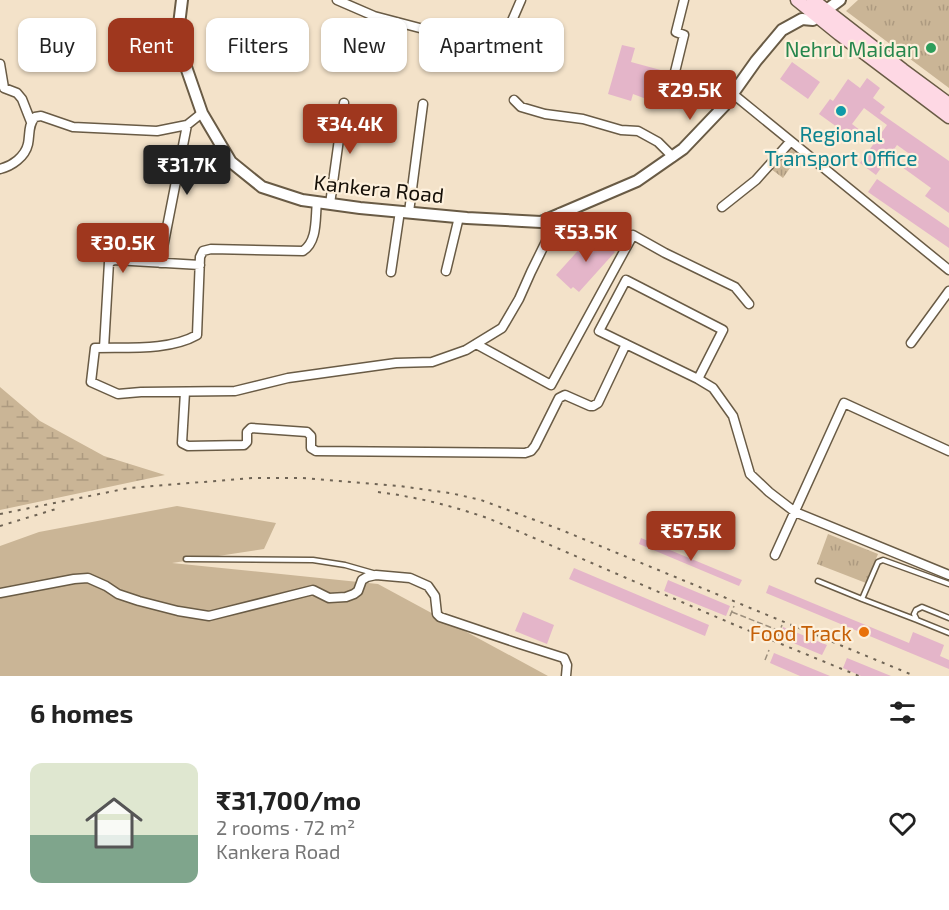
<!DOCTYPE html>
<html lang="en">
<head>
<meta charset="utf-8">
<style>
	body { margin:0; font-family:"Exo 2",sans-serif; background:#f2f2f2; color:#222; height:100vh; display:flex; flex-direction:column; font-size:22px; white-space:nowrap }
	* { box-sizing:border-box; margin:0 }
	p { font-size:20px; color:#767676 }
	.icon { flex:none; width:33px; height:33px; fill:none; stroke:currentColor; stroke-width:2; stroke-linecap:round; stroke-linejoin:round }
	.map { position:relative; height:676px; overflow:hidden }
	.sheet { display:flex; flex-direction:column; background:#fff; flex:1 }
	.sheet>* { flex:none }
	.top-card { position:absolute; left:18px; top:18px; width:600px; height:54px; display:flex; gap:12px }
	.price { position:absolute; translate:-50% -51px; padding:0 14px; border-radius:6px; background:#9f371e; color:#fff; font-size:20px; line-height:39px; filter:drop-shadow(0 2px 3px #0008) }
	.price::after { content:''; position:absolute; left:50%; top:36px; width:18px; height:14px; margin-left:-9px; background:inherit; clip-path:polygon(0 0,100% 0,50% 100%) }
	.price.on { background:#222; color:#fff }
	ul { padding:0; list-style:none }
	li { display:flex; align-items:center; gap:18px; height:150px; padding:0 30px }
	li span { display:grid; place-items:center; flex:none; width:168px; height:120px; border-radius:12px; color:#555 }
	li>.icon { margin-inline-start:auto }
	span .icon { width:72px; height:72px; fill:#fffc; stroke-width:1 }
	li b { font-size:26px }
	h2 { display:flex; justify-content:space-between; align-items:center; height:72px; padding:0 30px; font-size:26px }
	.tag { padding:0 21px; border-radius:12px; background:#fff; box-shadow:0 2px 4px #0004; font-size:21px; line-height:54px }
	.tag.on { background:#9f371e; color:#fff }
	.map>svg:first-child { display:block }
	.grass { fill:#cab596 }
	.wetland { fill:url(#wetland-marsh) }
	.park { fill:url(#park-tufts) }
	.building { fill:#e4b5c9 }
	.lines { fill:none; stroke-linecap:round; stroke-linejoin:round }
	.service-casing { stroke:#695b45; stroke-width:7 }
	.minor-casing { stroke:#695b45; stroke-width:11 }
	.tertiary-casing { stroke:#695b45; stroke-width:14 }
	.secondary-casing { stroke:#695b45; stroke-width:15 }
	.path { stroke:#9c8f7d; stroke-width:1.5; stroke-dasharray:6 3; stroke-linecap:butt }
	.service { stroke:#fff; stroke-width:4 }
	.minor { stroke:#fff; stroke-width:8 }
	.tertiary { stroke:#fff; stroke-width:10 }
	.secondary { stroke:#fed8e4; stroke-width:12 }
	.rail { stroke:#6f6455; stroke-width:2; stroke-dasharray:3 6; stroke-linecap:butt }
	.leisure-dot { fill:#2e9e5b; stroke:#fdf0dc; stroke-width:2 }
	.culture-dot { fill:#0f9aa8; stroke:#fdf0dc; stroke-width:2 }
	.food-dot { fill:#e8710a; stroke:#fdf0dc; stroke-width:2 }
	.labels { text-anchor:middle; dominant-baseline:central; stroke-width:4.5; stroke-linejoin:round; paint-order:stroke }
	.leisure-label { font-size:21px; fill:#27864d; stroke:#fdf0dc; text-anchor:end }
	.culture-label { font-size:21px; fill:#0d838f; stroke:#fdf0dc }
	.street-label { font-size:21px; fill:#150f07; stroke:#fdf0dc }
	.food-label { font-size:21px; fill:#c56008; stroke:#fdf0dc; text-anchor:end }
</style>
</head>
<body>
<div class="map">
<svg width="949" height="676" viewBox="0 0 949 676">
	<defs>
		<pattern id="wetland-marsh" width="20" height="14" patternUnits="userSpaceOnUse" patternTransform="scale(1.5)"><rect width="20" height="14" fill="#cab596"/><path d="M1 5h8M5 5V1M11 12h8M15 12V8" fill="none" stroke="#ad9a80"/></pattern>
		<pattern id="park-tufts" width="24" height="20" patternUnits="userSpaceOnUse" patternTransform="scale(1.5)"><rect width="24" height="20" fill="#cab596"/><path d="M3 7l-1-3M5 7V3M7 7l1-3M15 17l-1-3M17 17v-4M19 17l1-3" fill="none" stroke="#ad9a80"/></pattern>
	</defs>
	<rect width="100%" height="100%" fill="#f3e2c9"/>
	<path class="grass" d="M177 506 276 523 264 549 172 563 378 584 548 676H0V546L39 532Z"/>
	<path class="wetland" d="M0 387 40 421 104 456 165 475 0 510Z"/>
	<path class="park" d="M858 0H949V88L846 11Z
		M788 146 799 155 783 178 771 169Z
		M828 534 878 554 866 583 817 564Z"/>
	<path class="building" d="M622 45 635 48 631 62 668 72 666 84 657 81 649 100 633 94 631 101 608 94Z
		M792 62 820 82 808 99 780 79Z
		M867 78 880 88 873 98 885 107 880 113 949 161V213L925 196 931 188 902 167 911 155 897 145 876 175 860 163 887 125 864 108 852 124 861 131 855 140 819 114 830 99 833 101 848 79 860 88Z
		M877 179 949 228V248L868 192Z
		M594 233 615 252 579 292 573 287 571 289 556 275Z
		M641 538 742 580 739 586 639 544Z
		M574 568 709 625 705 636 569 579Z
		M668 580 730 606 726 616 664 591Z
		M769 585 909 643 913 632 944 645 940 656 949 660V669L766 593Z
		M523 612 554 625 547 644 515 631Z
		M783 627 827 645 822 655 779 637Z
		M774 653 830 676H800L770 663Z
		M847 658 891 676H861L843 668Z"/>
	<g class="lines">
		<g class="service-casing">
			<path id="service" d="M186 559 313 560 345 565 373 573
				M818 581 862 599
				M949 618 922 607 916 610 914 614 917 620 949 633
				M917 620 862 599 878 562 883 560 949 584"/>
		</g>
		<g class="minor-casing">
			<path id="minor" d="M337 0 374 16 454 37 497 44 508 30 521 0
				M497 44 557 54
				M0 64 4 88 17 93 22 99 31 122
				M673 80 684 35 676 32 684 0
				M733 94 949 270
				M514 100 521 107 545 114 583 119 621 130 638 131 658 142 673 157
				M0 169C12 166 25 157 28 144 30 134 28 125 35 117L41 116 73 127 157 131 187 125 202 113
				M317 202C315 218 318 241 303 251L211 249 203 251 200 257 197 335C169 351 126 347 95 348L91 382 118 394 141 392 235 391 288 378 396 363 432 362 466 350 502 328 519 299 531 272 560 213
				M330 204 344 103
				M722 207 756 180 790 142
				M409 212 423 104
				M160 263 187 125
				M446 271 459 217
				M391 272 400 211
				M911 343 949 291
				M476 344 551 385 633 235 665 253 735 287 749 304
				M104 348 109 262 115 260 200 265
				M698 379 723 330 626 280 599 331 698 379 713 388 733 416 750 474 769 492 795 512 949 575
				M185 392 182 443 188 446 244 445 247 442V432L251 428 307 432 311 436V448L316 451 525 453 531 451 535 446 559 398 565 395 590 406H593L598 403 626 344
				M775 555 844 403 949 451
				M0 593 74 579 88 578 106 586 118 594 139 601 178 611 209 616 313 590 329 598 346 597 354 594 358 591 362 580 367 577 376 575 410 578 428 586 435 596 437 614 440 617 520 644 564 658 567 665 566 676"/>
		</g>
		<g class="tertiary-casing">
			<path id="tertiary" d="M182 0 177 41 202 113 231 162 262 187 302 200 360 208 467 218 541 222 637 181 683 149 724 106 756 61 782 30 802 19
				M802 19 813 20 840 0"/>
		</g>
		<g class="secondary-casing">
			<path id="secondary" d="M797 0 839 34 949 117
				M813 0 903 70 949 104"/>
		</g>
		<path class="path" d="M732 612 780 631
			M730 616 734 606
			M778 636 782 625
			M765 660 769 650"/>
		<use href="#service" class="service"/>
		<use href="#minor" class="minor"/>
		<use href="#tertiary" class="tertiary"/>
		<use href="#secondary" class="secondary"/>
		<path class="rail" d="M378 492C417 497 453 506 490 519L735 625 859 676
			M0 514 129 488 252 478H302L399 486 450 493 481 500 559 529 915 676
			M0 526 56 509"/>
	</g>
	<circle class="leisure-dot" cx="931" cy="48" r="6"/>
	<circle class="culture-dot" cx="841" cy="111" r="6"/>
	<circle class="food-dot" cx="864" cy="632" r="6"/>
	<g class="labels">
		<g class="leisure-label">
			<text x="919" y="48">Nehru Maidan</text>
		</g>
		<g class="culture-label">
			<text x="841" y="133">Regional<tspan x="841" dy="24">Transport Office</tspan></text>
		</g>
		<g class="street-label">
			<text transform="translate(379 188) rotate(6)">Kankera Road</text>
		</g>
		<g class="food-label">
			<text x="852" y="632">Food Track</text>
		</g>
	</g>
</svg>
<b class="price" style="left:690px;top:121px">₹29.5K</b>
<b class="price" style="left:350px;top:155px">₹34.4K</b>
<b class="price on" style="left:187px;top:196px">₹31.7K</b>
<b class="price" style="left:586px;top:263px">₹53.5K</b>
<b class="price" style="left:123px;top:274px">₹30.5K</b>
<b class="price" style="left:691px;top:562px">₹57.5K</b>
<div class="top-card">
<a class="tag">Buy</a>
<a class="tag on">Rent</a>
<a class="tag">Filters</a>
<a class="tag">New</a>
<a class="tag">Apartment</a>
</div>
</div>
<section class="sheet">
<h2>6 homes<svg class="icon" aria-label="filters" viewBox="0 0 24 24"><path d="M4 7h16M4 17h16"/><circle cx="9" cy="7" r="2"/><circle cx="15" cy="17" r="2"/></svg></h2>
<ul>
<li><span style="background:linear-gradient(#dfe7d0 60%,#7fa58c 0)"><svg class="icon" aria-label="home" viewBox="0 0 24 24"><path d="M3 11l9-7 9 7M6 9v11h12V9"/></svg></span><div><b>₹31,700/mo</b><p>2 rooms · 72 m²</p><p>Kankera Road</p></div><svg class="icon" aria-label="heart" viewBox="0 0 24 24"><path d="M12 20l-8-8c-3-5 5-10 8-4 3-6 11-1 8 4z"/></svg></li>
</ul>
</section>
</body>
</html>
